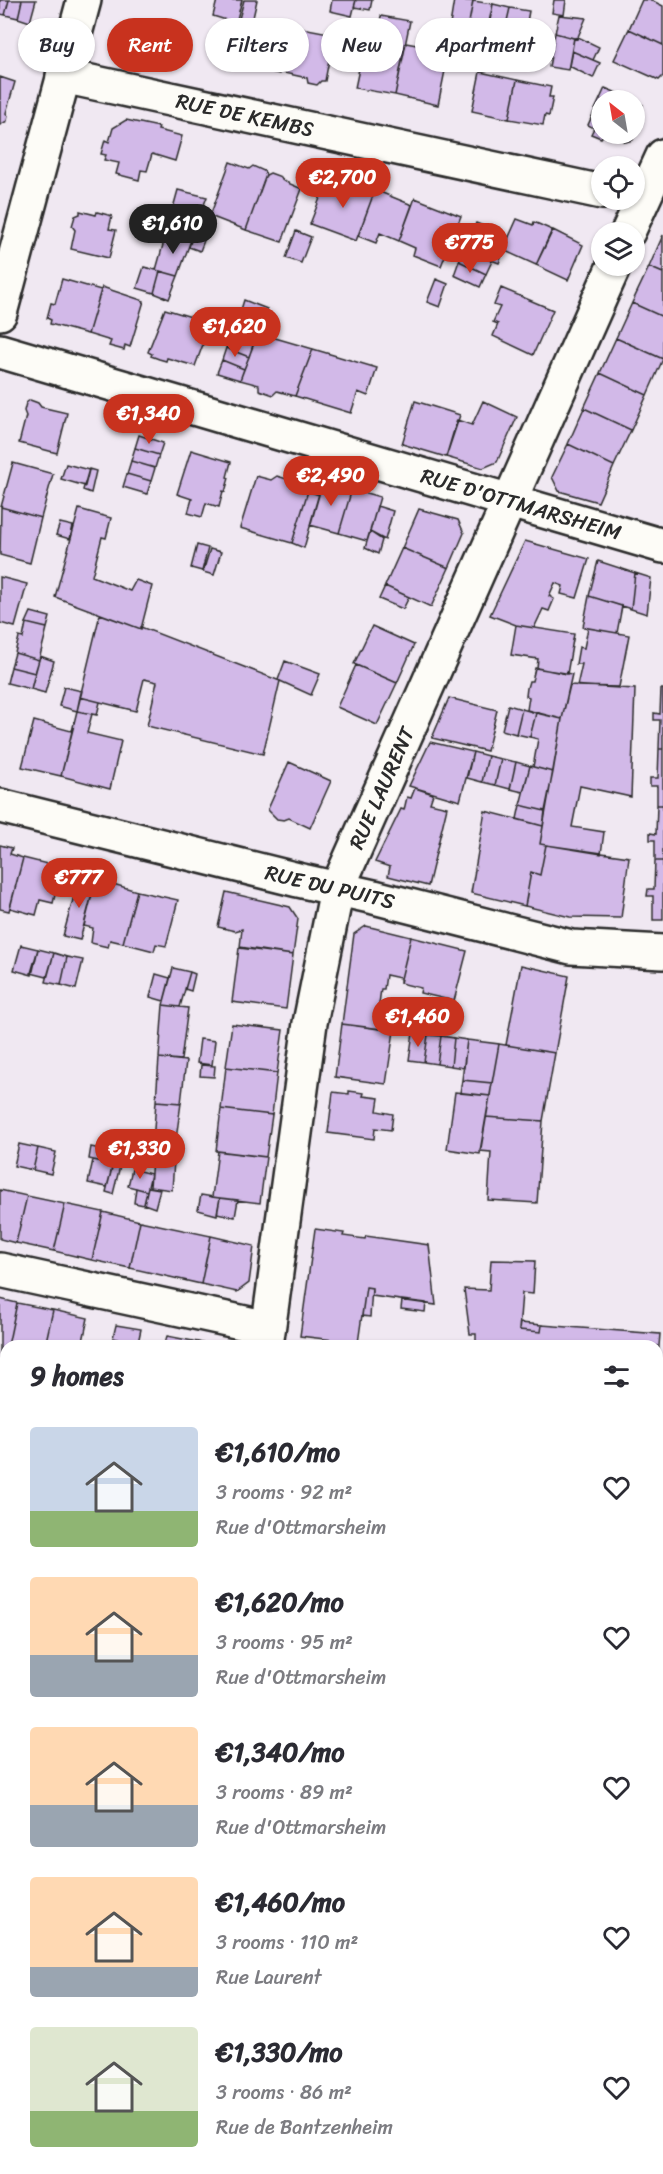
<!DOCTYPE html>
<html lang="en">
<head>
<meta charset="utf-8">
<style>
	body { margin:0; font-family:Sriracha,sans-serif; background:#f7f7f7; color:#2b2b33; height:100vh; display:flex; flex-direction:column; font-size:22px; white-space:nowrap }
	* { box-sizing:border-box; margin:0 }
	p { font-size:20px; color:#7c7c81 }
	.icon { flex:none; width:33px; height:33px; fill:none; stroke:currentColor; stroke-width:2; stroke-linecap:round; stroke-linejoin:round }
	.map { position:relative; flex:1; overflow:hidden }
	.panel { position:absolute; left:0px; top:1340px; width:663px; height:836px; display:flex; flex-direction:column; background:#fff; border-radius:18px 18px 0 0; box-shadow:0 2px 4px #0004 }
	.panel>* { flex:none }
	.hud { position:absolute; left:18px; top:18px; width:627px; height:54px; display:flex; gap:12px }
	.needle { width:39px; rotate:329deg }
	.buttons { position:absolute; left:591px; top:90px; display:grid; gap:12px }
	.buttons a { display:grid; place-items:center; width:54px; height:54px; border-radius:50%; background:#fff; box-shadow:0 2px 4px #0004; font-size:30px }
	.price { position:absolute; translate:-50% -51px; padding:0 14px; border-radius:21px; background:#c8321e; color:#fff; font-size:20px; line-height:39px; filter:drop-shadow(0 2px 3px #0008) }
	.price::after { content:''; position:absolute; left:50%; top:36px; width:18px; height:14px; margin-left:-9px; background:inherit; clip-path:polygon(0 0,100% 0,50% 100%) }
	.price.selected { background:#222; color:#fff }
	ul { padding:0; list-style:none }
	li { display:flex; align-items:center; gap:18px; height:150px; padding:0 30px }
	li span { display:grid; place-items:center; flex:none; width:168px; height:120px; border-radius:6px; color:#555 }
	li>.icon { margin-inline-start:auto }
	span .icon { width:72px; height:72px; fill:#fffc; stroke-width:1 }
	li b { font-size:26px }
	h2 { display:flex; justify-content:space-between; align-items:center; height:72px; padding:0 30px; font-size:26px }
	.tag { padding:0 21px; border-radius:27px; background:#fff; box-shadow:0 2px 4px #0004; font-size:21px; line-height:54px }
	.tag.selected { background:#c8321e; color:#fff }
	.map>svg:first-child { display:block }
	.building { fill:#d2b9e8; stroke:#2b2b2b; stroke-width:1.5 }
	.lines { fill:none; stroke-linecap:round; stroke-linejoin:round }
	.minor-casing { stroke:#2b2b2b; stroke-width:38 }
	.major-casing { stroke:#2b2b2b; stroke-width:38 }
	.minor { stroke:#fdfcf7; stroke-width:33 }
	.major { stroke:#fddbac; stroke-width:33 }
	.labels { text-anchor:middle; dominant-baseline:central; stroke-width:5; stroke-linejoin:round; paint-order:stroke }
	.street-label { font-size:21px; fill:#2b2b2b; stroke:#fdfcf7 }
</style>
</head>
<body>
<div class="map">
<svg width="663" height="2174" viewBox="0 0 663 2174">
	<rect width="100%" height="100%" fill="#f0e8f2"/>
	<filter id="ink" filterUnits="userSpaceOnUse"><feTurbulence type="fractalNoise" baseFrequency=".0167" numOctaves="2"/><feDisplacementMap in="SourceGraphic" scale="12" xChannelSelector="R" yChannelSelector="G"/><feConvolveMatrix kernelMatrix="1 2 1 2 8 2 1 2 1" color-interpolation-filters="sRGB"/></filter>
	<g filter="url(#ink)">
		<path class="building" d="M0 0H9L5 15 0 14Z
			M9 0H22L18 18 5 15Z
			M22 0H36L30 22 18 18Z
			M217 0H242L236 23 213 16Z
			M244 0H257L252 22 239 19Z
			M332 0H356L352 16 330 11Z
			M356 0H372L370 10 354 7Z
			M454 0 473 1 468 28 450 25Z
			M554 0H566L564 15 552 13Z
			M642 0H651L663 6V45L629 29Z
			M473 1 493 4 487 31 468 28Z
			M493 4 510 8 504 34 488 31Z
			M510 8 529 11 524 38 504 34Z
			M559 15 586 18 577 39 555 33Z
			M381 16 410 21 395 95 355 88 365 40 385 44 386 38 377 37Z
			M134 22 157 27 154 41 130 36Z
			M259 25 292 31 284 73 280 72 279 74 245 66 249 36 257 38Z
			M292 26 334 34 325 81H321L317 85 308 83 307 78 284 73Z
			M629 29 663 45V76L659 80 614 60Z
			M555 33 574 38 568 70 549 67Z
			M578 37 599 47 593 60 572 51 574 38Z
			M406 43 449 51 438 105 395 95Z
			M572 51 600 63 593 78 569 66Z
			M480 72 517 80 509 119 472 111Z
			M0 77 15 82 6 113 8 116 7 121 0 125Z
			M517 80 551 87 549 97H553L549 116 545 115 543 125 509 119Z
			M605 88 634 100H602V134H604L601 138 591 134 594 128 588 125Z
			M634 101 643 105 634 124Z
			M126 120 159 127 158 130 182 136 175 161 152 154 147 171 141 170 139 180 116 174 119 163 104 160 106 155 101 154 105 140 109 142 113 128Z
			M634 132 635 134 633 140 626 142 607 134H634Z
			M230 162 249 169 253 166 264 171 266 175 246 230 210 216Z
			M270 173 281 177 283 181 302 189 282 242 246 230 266 175Z
			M327 180 375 190 356 241 310 224Z
			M178 190 207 197 200 215 173 208Z
			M375 190 412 205 399 241 380 233 376 243 358 236Z
			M415 198 461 216 441 266 413 255 415 248 399 241Z
			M173 208 200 215 191 240 166 234Z
			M80 211 96 215 97 212 112 216 109 229 116 230 109 258 71 249 75 230 72 226 75 216 80 214Z
			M517 219 533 225 534 222 552 230 536 265 503 250Z
			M476 223 493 230 481 256 465 248Z
			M196 226 208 230 200 251 189 247Z
			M493 230 509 237 499 263 481 256Z
			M553 230 583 245 568 280 536 265Z
			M296 231 311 237 301 263 286 258Z
			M166 234 191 240 178 276 156 270Z
			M663 235V273L649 267Z
			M465 248 492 261 486 274 459 261Z
			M459 261 486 274 480 287 454 275Z
			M144 267 160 271 154 293 137 288Z
			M649 267 663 273V317L632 303Z
			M160 271 178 276 169 299 154 293Z
			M62 279 101 290 88 334 50 324 51 320 47 318 51 303 55 304Z
			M436 279 448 284 440 307 427 302Z
			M102 287 144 301 130 347 125 345 124 350 109 346 111 341 88 334Z
			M501 288 553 310 533 355 493 336 498 324 493 322 500 307 494 305Z
			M244 300 267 309 262 321 240 313Z
			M632 303 663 317V359L616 338Z
			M165 309 211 323 195 366 167 358 166 361 159 359 151 356 152 354 148 352Z
			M240 313 262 321 258 333 235 325Z
			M235 325 258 333 253 345 231 337Z
			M258 333 313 349 295 396 277 391 273 395 259 390V385L240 380Z
			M231 337 253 345 249 357 226 348Z
			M616 338 663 359 647 395 600 373Z
			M226 348 249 357 244 369 222 360Z
			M313 349 377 368 368 396 358 392 351 413 295 396Z
			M222 360 244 369 240 380 217 373Z
			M600 373 647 395 631 430 584 408Z
			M30 400 38 403 41 407 67 413 57 453 19 443 26 416 24 411 26 403Z
			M415 401 460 415 446 457 402 444Z
			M483 401 517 417 497 462 483 468 446 457 457 420 472 425Z
			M584 408 631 430 614 466 568 444Z
			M139 435 163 443 159 455 135 448Z
			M568 444 614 466 598 502 559 491 552 477Z
			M135 448 159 455 155 468 131 461Z
			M191 450 231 462 227 477 229 478 225 492 223 491 219 507 206 503 202 517 188 513 192 499 177 494Z
			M131 461 155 468 151 481 127 474Z
			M13 463 53 474 41 518 1 507Z
			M66 464 89 470 85 486 61 479Z
			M89 469 96 471 91 493 83 490Z
			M127 474 151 481 147 494 123 487Z
			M256 476 271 480 277 476 287 479 289 485 308 491 292 543 240 528Z
			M323 480 352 489 339 533 310 525Z
			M352 489 380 497 367 541 339 533Z
			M308 491 319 495 304 548 292 543Z
			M377 506 393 511 385 540 370 532Z
			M1 507 41 518 30 563 0 555Z
			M79 509 111 518 106 538 102 537 92 576 130 591 136 580 152 586 141 629 55 597Z
			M419 509 458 520 464 533 449 568 402 548Z
			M60 523 73 526 70 539 56 535Z
			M370 532 382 540 378 554 365 548Z
			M525 541 589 559 577 598 561 594 563 586 555 583 549 596 554 599 549 611 543 609 534 628 516 625 490 615Z
			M197 545 208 548 202 571 191 568Z
			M402 548 449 568 431 607 385 586Z
			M210 549 221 552 214 575 203 572Z
			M598 561 635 573 631 609 589 596Z
			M635 573 651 578 647 614 631 609Z
			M0 577 27 584 15 627 0 623Z
			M385 586 409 597 403 609 379 599Z
			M589 596 622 606 617 633 583 627Z
			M31 612 50 617 47 628 26 623Z
			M100 614 141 629V627L280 681 263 754 147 726 157 682 144 679 136 711 80 697Z
			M26 623 47 628 39 660 15 653 19 637 23 638Z
			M516 625 574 634 567 674 537 668 538 659 511 655Z
			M372 626 414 645 397 683 354 664Z
			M588 628 629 635 619 687 577 686 582 664H576L579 647 584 648Z
			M15 653 39 660 35 673 11 667Z
			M40 656 54 661 45 693 31 689Z
			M285 661 320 674 311 695 278 680Z
			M356 665 397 683 377 725 337 707Z
			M11 667 35 673 31 689 7 683Z
			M535 668 572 674 562 719 527 710 529 697 526 696 527 688 529 681H532Z
			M570 685 635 689 631 797 580 786 572 827 604 832 601 854 540 844 562 719Z
			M64 687 82 691 77 711 59 706Z
			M661 689H663V749H659L660 720H654V713L660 714Z
			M80 697 100 702 97 715 77 711Z
			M449 698 497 710 487 751 432 738Z
			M508 705 522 709 516 734 502 730Z
			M522 709 536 713 530 737 516 734Z
			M77 711 92 714 87 733 121 741 110 789 61 776Z
			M536 713 562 719 553 772 533 767 538 739 530 737Z
			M34 721 71 731 73 729 61 776 22 767Z
			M430 742 473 752 460 801 409 786Z
			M659 749H663V805H657V786H650V778H658Z
			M473 752 488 756 482 782 467 778Z
			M488 756 501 759 495 785 482 782Z
			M501 759 516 762 510 789 495 785Z
			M289 762 331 781 310 828 289 818 284 820 277 819 269 811 268 809Z
			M516 762 530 766 523 792 510 789Z
			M530 766 553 772 545 811 520 805Z
			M415 788 433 794 430 803 447 807 428 886 388 876 390 867 375 862 401 809 404 810 407 797 411 798Z
			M520 805 545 811 543 826 517 819Z
			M657 805H663V861H655V840H650V833L656 834Z
			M485 811 543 826 540 844 546 845 540 875 531 872 525 906 471 893Z
			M0 845 12 848 10 854 23 858 9 911 0 909Z
			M546 845 629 857 621 918 570 917 525 906 531 872 540 875Z
			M23 858 51 865 53 863 59 865 63 871 61 878 59 879 53 903 40 900 36 915 10 908Z
			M655 861H663V920H653V896H647L648 889H654Z
			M79 878 95 882 80 940 63 936Z
			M96 879 137 891 123 943 110 940 108 947 91 943 93 928 84 926Z
			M137 891 178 900 166 946 156 944 154 951 123 943Z
			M226 892 290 907 298 919 293 955 240 947 242 929 235 931 218 927Z
			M366 926 411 937 400 983V978L386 975 384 989H381L379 1004 385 1005 382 1029 342 1024 354 934Z
			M411 937 467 951 454 1001 420 993 421 988 400 983Z
			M21 945 38 949 32 975 14 970Z
			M239 948 293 955 286 1009 232 1002Z
			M38 949 54 953 47 977 31 973Z
			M54 953 67 957 61 985 46 982Z
			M67 957 83 960 76 989 61 985Z
			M521 965 569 976 555 1053 506 1045Z
			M173 968 190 972 180 1007 163 1005Z
			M190 972 195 974 191 991 185 989Z
			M156 974 170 978 164 1001 150 997Z
			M163 1005 188 1008 181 1060 159 1058Z
			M232 1024 283 1030 277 1073 226 1067Z
			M342 1024 394 1031 386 1084 335 1077Z
			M413 1033 428 1035 424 1062 409 1060Z
			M428 1035 441 1036 437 1064 424 1062Z
			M441 1036 454 1038 451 1066 437 1064Z
			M454 1038 467 1040 464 1068 451 1066Z
			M200 1039 215 1041 212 1065 197 1063Z
			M467 1040 499 1044 492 1083 462 1080Z
			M499 1044 555 1053 543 1121 486 1117Z
			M159 1058 186 1061 181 1103 156 1101Z
			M201 1065 215 1066 214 1077 200 1076Z
			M226 1067 277 1073 272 1115 221 1109Z
			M462 1080 492 1083 490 1096 460 1093Z
			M349 1091 364 1093 363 1096 379 1098 377 1111 393 1114 391 1130 375 1128 374 1139 328 1133 333 1092 349 1094Z
			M455 1092 490 1096 480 1154 447 1149Z
			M156 1101 181 1103 175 1146 153 1143Z
			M221 1109 272 1115 266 1157 216 1151Z
			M486 1117 543 1121 537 1203 488 1200 491 1152 480 1151Z
			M153 1143 175 1146 172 1190 150 1187Z
			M19 1144 38 1148 33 1170 14 1166Z
			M91 1147 105 1150 103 1162 89 1159Z
			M38 1148 56 1152 51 1174 33 1170Z
			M218 1151 266 1157 260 1203 212 1197Z
			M93 1160 113 1164 107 1187 88 1183Z
			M113 1164 120 1166 113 1194 106 1192Z
			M132 1169 151 1174 147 1191 128 1186Z
			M148 1187 160 1189 155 1208 144 1204Z
			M136 1188 147 1191 144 1205 134 1203Z
			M0 1190 27 1196 16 1243 0 1239Z
			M201 1195 220 1198 217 1215 198 1210Z
			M27 1196 65 1204 54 1251 16 1243Z
			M220 1198 238 1200 235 1217 217 1213Z
			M65 1204 103 1212 92 1260 54 1251Z
			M103 1212 140 1221 130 1268 92 1260Z
			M140 1221 211 1236 201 1284 130 1268Z
			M315 1229 344 1233 343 1236 365 1239 366 1236 429 1245 436 1305 372 1296V1288L366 1287 358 1343 300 1336Z
			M211 1236 254 1246 249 1283 237 1292 201 1284Z
			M491 1260 535 1261 533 1294 522 1293 519 1330 541 1332 542 1325 660 1334 657 1370V1346H476V1334H470L464 1289 489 1290Z
			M366 1287 372 1288 370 1317 362 1316Z
			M0 1299 17 1303 8 1346H6V1354L0 1353Z
			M402 1300 426 1303 425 1312 401 1309Z
			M17 1303 53 1310 45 1346H8Z
			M53 1310 88 1318 82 1346H45Z
			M520 1323 542 1325 541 1332 519 1330Z
			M116 1325 141 1329 138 1343 113 1338Z
			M167 1336 198 1342 213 1346H164Z
			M113 1338 138 1343 137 1346H111Z
			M0 1462 6 1464V1515L3 1525 0 1524Z
			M0 1613 6 1616V1655L4 1654 0 1663Z
			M663 1711V1817L661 1819 657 1818V1737Z
			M0 1887 6 1888V1999L0 1997Z
			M0 2105 6 2107V2135L2 2155H0Z
			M75 2169H131V2174H80L75 2173Z
			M180 2169H219L218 2174H179Z
			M219 2169H258L257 2174H218Z
			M258 2169H297V2174H257Z
			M297 2169H344L343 2174H297Z
			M344 2169H366L382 2173 343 2174Z
			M483 2169H535L534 2174H483Z"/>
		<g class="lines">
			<g class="minor-casing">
				<g id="minor">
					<path id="s1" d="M63 76 602 192"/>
					<path d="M628 232 663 156"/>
					<path d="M0 313 84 0"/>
					<path id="s2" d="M0 351 663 546"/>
					<path id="s3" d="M0 806 298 880 374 897 571 947 663 952"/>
					<path d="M0 1270 268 1328"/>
					<path id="s4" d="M266 1346 310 1023 337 889 614 266"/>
					<path d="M0 1562 6 1563"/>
					<path d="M657 1929 663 1932"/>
					<path d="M156 2174 157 2169"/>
				</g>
			</g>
			<g class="major-casing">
				<path id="major" d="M657 1612 663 1584
					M657 1859 663 1854
					M568 2174 569 2169"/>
			</g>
			<use href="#minor" class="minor"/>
			<use href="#major" class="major"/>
		</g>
	</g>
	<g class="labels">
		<g class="street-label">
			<text stroke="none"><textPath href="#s1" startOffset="186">RUE DE KEMBS</textPath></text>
			<text stroke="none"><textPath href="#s2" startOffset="543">RUE D'OTTMARSHEIM</textPath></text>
			<text stroke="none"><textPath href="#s4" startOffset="573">RUE LAURENT</textPath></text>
			<text stroke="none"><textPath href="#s3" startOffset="340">RUE DU PUITS</textPath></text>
		</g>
	</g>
</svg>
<div class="buttons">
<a><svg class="needle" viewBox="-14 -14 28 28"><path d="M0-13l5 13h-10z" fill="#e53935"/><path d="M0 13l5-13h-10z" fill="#7c7c81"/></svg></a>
<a><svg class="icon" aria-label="locate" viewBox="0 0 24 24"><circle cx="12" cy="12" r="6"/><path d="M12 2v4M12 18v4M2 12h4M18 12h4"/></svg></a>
<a><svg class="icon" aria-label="layers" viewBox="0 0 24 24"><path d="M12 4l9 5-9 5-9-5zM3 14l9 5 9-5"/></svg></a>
</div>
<b class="price" style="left:343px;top:209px">€2,700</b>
<b class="price selected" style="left:173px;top:255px">€1,610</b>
<b class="price" style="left:470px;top:274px">€775</b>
<b class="price" style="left:235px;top:358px">€1,620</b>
<b class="price" style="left:149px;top:445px">€1,340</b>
<b class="price" style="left:331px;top:507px">€2,490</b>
<b class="price" style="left:79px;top:909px">€777</b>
<b class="price" style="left:418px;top:1048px">€1,460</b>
<b class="price" style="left:140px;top:1180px">€1,330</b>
<div class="hud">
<a class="tag">Buy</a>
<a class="tag selected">Rent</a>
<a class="tag">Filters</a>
<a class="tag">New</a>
<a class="tag">Apartment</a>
</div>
<section class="panel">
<h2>9 homes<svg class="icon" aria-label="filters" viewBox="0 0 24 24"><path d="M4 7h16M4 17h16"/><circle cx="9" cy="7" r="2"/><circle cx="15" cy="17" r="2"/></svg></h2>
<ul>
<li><span style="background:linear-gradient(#c9d6e8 70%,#8fb573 0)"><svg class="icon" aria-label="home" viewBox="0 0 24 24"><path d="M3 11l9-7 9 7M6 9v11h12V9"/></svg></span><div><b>€1,610/mo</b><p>3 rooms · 92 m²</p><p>Rue d'Ottmarsheim</p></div><svg class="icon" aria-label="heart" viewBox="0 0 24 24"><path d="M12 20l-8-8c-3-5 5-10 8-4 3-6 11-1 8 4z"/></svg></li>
<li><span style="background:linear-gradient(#ffd9b3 65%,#9aa5b1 0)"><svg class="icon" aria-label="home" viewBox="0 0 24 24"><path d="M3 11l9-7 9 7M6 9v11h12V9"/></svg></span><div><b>€1,620/mo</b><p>3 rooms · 95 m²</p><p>Rue d'Ottmarsheim</p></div><svg class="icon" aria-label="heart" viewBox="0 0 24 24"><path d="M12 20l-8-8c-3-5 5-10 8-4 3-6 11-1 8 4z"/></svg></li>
<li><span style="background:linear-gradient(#ffd9b3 65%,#9aa5b1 0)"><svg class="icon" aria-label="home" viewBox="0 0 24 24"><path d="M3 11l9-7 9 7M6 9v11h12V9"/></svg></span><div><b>€1,340/mo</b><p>3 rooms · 89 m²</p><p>Rue d'Ottmarsheim</p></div><svg class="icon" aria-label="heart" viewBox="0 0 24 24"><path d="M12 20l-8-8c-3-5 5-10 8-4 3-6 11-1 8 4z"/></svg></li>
<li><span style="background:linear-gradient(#ffd9b3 75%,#9aa5b1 0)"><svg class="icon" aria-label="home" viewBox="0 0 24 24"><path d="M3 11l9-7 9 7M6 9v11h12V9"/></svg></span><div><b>€1,460/mo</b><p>3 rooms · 110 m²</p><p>Rue Laurent</p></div><svg class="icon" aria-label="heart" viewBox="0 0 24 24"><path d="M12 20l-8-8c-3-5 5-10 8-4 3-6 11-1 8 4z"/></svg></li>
<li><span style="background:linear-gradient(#dfe7d0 70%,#8fb573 0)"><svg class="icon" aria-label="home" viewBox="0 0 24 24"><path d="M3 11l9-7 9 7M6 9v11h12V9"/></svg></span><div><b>€1,330/mo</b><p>3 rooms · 86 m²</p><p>Rue de Bantzenheim</p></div><svg class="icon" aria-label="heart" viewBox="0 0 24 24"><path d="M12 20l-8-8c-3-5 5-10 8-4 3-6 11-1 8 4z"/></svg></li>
</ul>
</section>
</div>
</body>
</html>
